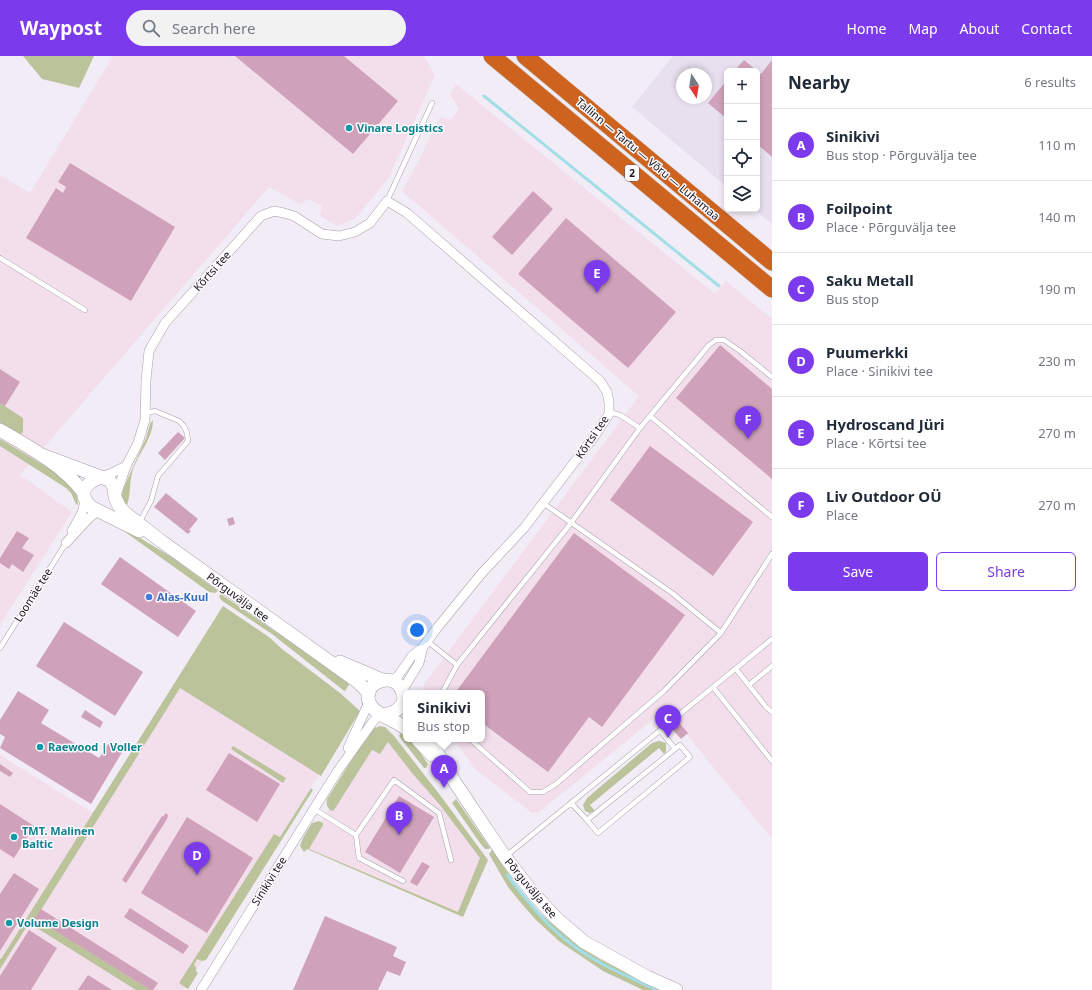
<!DOCTYPE html>
<meta charset="utf-8">
<style>
:root{--surface:#fff;--page:#f2f2f3;--text:#1f2937;--muted:#747a83;--line:#e0e1e3;--accent:#7c3aed}
body{margin:0;font-family:"Noto Sans",sans-serif;background:var(--page);color:var(--text)}
.controls{position:absolute;right:12px;top:12px;display:grid;overflow:hidden;border-radius:6px;box-shadow:0 2px 6px #0003}
.controls button{width:36px;height:36px;display:grid;place-items:center;padding:0;border:0;border-bottom:1px solid var(--line);background:var(--surface);color:var(--text);font:20px sans-serif}
.compass{position:absolute;left:676px;top:12px;width:36px;height:36px;border-radius:50%;background:var(--surface);box-shadow:0 2px 6px #0003;rotate:168deg}
.you{position:absolute;left:417px;top:574px;width:14px;height:14px;margin:-10px;border:3px solid #fff;border-radius:50%;background:#1a73e8;box-shadow:0 0 0 6px #1a73e833}
.badge{display:grid;place-items:center;width:26px;height:26px;border-radius:50%;background:var(--accent);color:#fff;font-size:13px;font-weight:700}
.pin{position:absolute;translate:-50% -33px;filter:drop-shadow(0 1px 2px #0008)}
.pin::after{content:'';position:absolute;top:21px;width:14px;height:12px;background:inherit;clip-path:polygon(0 0,100% 0,50% 100%)}
.popup{position:absolute;left:403px;top:634px;width:82px;height:52px;box-sizing:border-box;display:grid;place-content:center;border-radius:6px;background:var(--surface);filter:drop-shadow(0 1px 3px #0005);font-size:13px;white-space:nowrap;color:var(--muted)}
.popup b{font-size:15px;color:var(--text)}
.popup::after{content:'';position:absolute;left:50%;top:100%;margin-left:-8px;border:8px solid transparent;border-top-color:var(--surface)}
.list{margin:0;padding:0;list-style:none}
h2{display:flex;justify-content:space-between;align-items:center;height:52px;margin:0;padding:0 16px;font-size:17px}
h2 small{font-size:13px;font-weight:400;color:var(--muted)}
.list li{display:grid;grid-template-columns:26px 1fr auto;gap:12px;align-items:center;box-sizing:border-box;height:72px;padding:0 16px;border-top:1px solid var(--line)}
.list b{display:block;font-size:15px;white-space:nowrap}
.list p{margin:0;font-size:13px;white-space:nowrap;color:var(--muted)}
.list em{font-size:13px;font-style:normal;color:var(--muted)}
.actions{display:flex;gap:8px;padding:12px 16px}
.actions a{flex:1;padding:9px 0;border:1px solid var(--accent);border-radius:6px;text-align:center;font-size:14px;color:var(--accent)}
.actions .main{background:var(--accent);color:#fff}
.icon{flex:none;width:22px;height:22px;fill:none;stroke:currentColor;stroke-width:2;stroke-linecap:round;stroke-linejoin:round}
.map{position:relative;flex:none;width:772px;height:934px;overflow:hidden}
header{display:flex;align-items:center;gap:24px;box-sizing:border-box;height:56px;padding:0 20px;background:var(--accent);color:#fff}
header strong{font-size:19px}
nav{display:flex;gap:22px;margin-inline-start:auto;font-size:14px}
.search{width:280px;height:36px;background:var(--page);display:flex;align-items:center;gap:10px;box-sizing:border-box;padding:0 14px;border-radius:22px;color:var(--muted);font-size:15px}
main{display:flex}
aside{flex:1;background:var(--surface)}
.map>svg:first-child{display:block}
.built{fill:#e8dfef;fill-rule:evenodd}
.industrial{fill:#f3deec}
.green{fill:#bbc39a}
.lines{fill:none;stroke-linecap:round;stroke-linejoin:round}
.stream{stroke:#a1dee6;stroke-width:3}
.building{fill:#cfa2ba}
.lane-casing{stroke:#a6a1aa;stroke-width:5.5}
.street-casing{stroke:#a6a1aa;stroke-width:10}
.secondary-casing{stroke:#a6a1aa;stroke-width:14}
.highway-casing{stroke:#ccc;stroke-width:18}
.lane{stroke:#fff;stroke-width:4.5}
.street{stroke:#fff;stroke-width:9}
.secondary{stroke:#fff;stroke-width:13}
.highway{stroke:#ce631f;stroke-width:17}
.culture-dot{fill:#0f9aa8;stroke:#fdfbff;stroke-width:1.5}
.shop-dot{fill:#3f7fe0;stroke:#fdfbff;stroke-width:1.5}
.labels{text-anchor:middle;stroke-width:3;stroke-linejoin:round;paint-order:stroke}
.shield{fill:#fdfbff;stroke:#5c5a5d;stroke-width:1}
.shield-label{font-size:10px;font-weight:bold;fill:#171518}
.culture-label{font-size:11px;font-weight:bold;fill:#0d838f;stroke:#fdfbff;text-anchor:start}
.street-label{font-size:11px;fill:#171518;stroke:#fdfbff}
.shop-label{font-size:11px;font-weight:bold;fill:#366cbe;stroke:#fdfbff;text-anchor:start}
</style>
<header>
<strong>Waypost</strong>
<div class="search"><svg class="icon" aria-label="search" viewBox="0 0 24 24"><circle cx="10" cy="10" r="6"/><path d="M15 15l6 6"/></svg>Search here</div>
<nav><a>Home</a><a>Map</a><a>About</a><a>Contact</a></nav>
</header>
<main>
<div class="map">
<svg width="772" height="934" viewBox="0 0 772 934">
<rect width="100%" height="100%" fill="#f2ecf6"/>
<path class="built" d="M 673,0 L 772,0 L 772,168 L 754,153 L 757,153 L 757,15 L 727,15 L 727,131 L 632,51 ZM 682,18 L 706,18 L 706,42 L 682,42 Z"/>
<path class="industrial" d="M 113,0 L 424,0 L 435,19 L 389,121 L 356,162 L 337,170 L 320,160 L 322,150 L 309,143 L 300,148 L 269,131 L 20,419 L 72,456 L 0,569 L 0,119 L 30,137 Z
M 456,28 L 715,238 L 726,225 L 772,263 L 772,783 L 666,653 L 539,756 L 532,757 L 474,712 L 454,683 L 482,683 L 482,637 L 422,637 L 425,627 L 639,340 L 402,135 L 417,108 L 440,61 L 451,64 L 459,53 L 450,38 Z
M 223,550 L 358,656 L 184,934 L 0,934 L 0,699 L 93,757 Z
M 390,682 L 487,805 L 463,861 L 305,792 L 371,685 Z"/>
<path class="green" d="M 23,0 L 94,0 L 79,32 L 42,23 Z
M 0,347 L 23,362 L 23,376 L 21,378 L 18,378 L 0,367 Z
M 153,364 C 153,383 137,399 132,417 C 129,428 131,442 126,451 L 121,442 L 124,431 L 146,382 L 150,368 Z
M 0,383 L 67,423 L 77,440 L 78,449 L 76,448 L 71,437 L 66,432 L 0,390 Z
M 120,470 L 173,502 L 218,535 L 215,537 L 209,536 L 121,473 Z
M 221,538 L 350,627 L 345,635 L 343,634 L 272,578 L 221,544 L 219,540 Z
M 223,550 L 269,581 L 282,593 L 340,637 L 360,655 L 321,720 L 180,632 L 36,862 L 150,934 L 136,934 L 29,867 L 0,913 L 0,903 L 1,903 Z
M 373,670 L 376,672 L 379,670 L 385,671 L 394,680 L 440,739 L 488,804 L 463,861 L 307,793 L 304,796 L 300,790 L 303,782 L 312,767 L 319,765 L 323,767 L 323,769 L 309,793 L 458,856 L 480,802 L 440,749 L 412,717 L 388,686 L 380,698 L 372,694 L 334,754 L 331,755 C 327,752 326,748 327,743 Z
M 403,674 L 406,677 L 406,683 L 411,683 L 428,708 L 426,712 L 424,712 L 399,680 Z
M 659,685 L 666,687 L 666,695 L 664,698 L 659,692 L 590,749 L 595,755 L 590,757 L 585,755 L 583,749 L 587,742 L 652,687 Z
M 233,690 L 286,722 L 283,727 L 231,693 Z
M 311,732 L 313,734 L 206,904 L 202,905 L 197,903 L 194,909 L 196,911 L 196,915 L 198,917 L 188,933 L 179,927 L 274,778 L 280,781 Z
M 456,743 L 490,792 L 489,793 L 485,793 L 480,787 L 452,747 Z
M 492,794 L 520,834 L 541,858 L 573,886 L 601,904 L 663,934 L 643,934 L 603,915 L 560,886 L 536,864 L 521,847 L 508,831 L 489,798 Z"/>
<g class="lines">
<path class="stream" d="M 484,40 L 719,230
M 507,819 C 526,843 545,869 571,888 C 597,908 627,920 657,934"/>
</g>
<path class="building" d="M 235,0 L 344,0 L 398,45 L 353,98 Z
M 744,4 L 761,18 L 772,4 L 772,101 L 757,88 L 757,15 L 734,15 Z
M 727,24 L 727,63 L 708,47 Z
M 70,107 L 175,171 L 131,245 L 26,182 L 56,132 L 63,137 L 66,131 L 58,126 Z
M 533,135 L 553,153 L 512,199 L 492,181 Z
M 566,162 L 676,256 L 628,312 L 518,218 Z
M 720,289 L 772,333 L 772,423 L 676,342 Z
M 0,313 L 20,326 L 5,350 L 0,347 Z
M 178,376 L 185,382 L 165,404 L 158,397 Z
M 650,390 L 753,466 L 713,520 L 610,444 Z
M 166,437 L 198,463 L 189,474 L 191,475 L 188,478 L 154,451 Z
M 233,461 L 235,468 L 229,470 L 227,463 Z
M 17,475 L 29,482 L 22,492 L 34,499 L 23,516 L 12,508 L 9,513 L 0,507 L 0,502 Z
M 574,477 L 685,559 L 602,671 L 589,661 L 548,716 L 482,667 L 482,637 L 455,637 Z
M 120,501 L 196,555 L 178,581 L 101,528 Z
M 64,566 L 143,616 L 115,660 L 36,610 Z
M 18,635 L 49,654 L 41,667 L 99,702 L 110,685 L 124,693 L 91,748 L 0,692 L 5,681 L 0,678 L 0,664 Z
M 85,654 L 103,666 L 100,672 L 81,661 Z
M 680,668 L 688,677 L 681,683 L 673,674 Z
M 229,697 L 280,728 L 257,766 L 206,734 Z
M 0,708 L 13,717 L 10,721 L 0,715 Z
M 399,740 L 434,761 L 400,817 L 365,796 Z
M 0,748 L 34,770 L 14,802 L 0,793 Z
M 166,757 L 168,759 L 167,763 L 126,827 L 122,824 L 162,760 L 163,761 Z
M 187,761 L 253,802 L 207,877 L 141,837 Z
M 422,806 L 430,810 L 417,830 L 410,826 Z
M 14,817 L 39,833 L 0,895 L 0,838 Z
M 130,852 L 189,890 L 183,898 L 124,861 Z
M 41,853 L 158,927 L 153,934 L 150,934 L 35,862 Z
M 325,860 L 397,891 L 393,900 L 406,906 L 400,920 L 387,915 L 378,934 L 293,934 Z
M 29,874 L 57,892 L 31,934 L 0,934 L 0,920 Z
M 88,919 L 112,934 L 78,934 Z"/>
<g class="lines">
<g class="lane-casing">
<path id="lane" d="M 387,145 L 432,47
M 0,202 L 85,254
M 609,356 L 620,359 L 640,372
M 650,360 L 772,461
M 543,447 L 672,537 L 721,577
M 139,467 L 151,445 L 158,420 L 188,385 L 187,377 L 184,370 L 179,365 L 155,355 L 145,357
M 427,585 L 457,609
M 0,592 L 66,487
M 736,613 L 766,651 L 772,656
M 749,629 L 772,610
M 713,631 L 772,705
M 442,637 L 457,609 L 571,467 L 640,372 L 709,289 L 716,284 L 724,284 L 740,295 L 772,321
M 660,674 L 675,693
M 470,683 L 530,736 L 543,736 L 556,728 L 664,635 L 721,577 L 772,498
M 680,689 L 690,701 L 598,777 L 587,764 Z
M 571,747 L 587,764
M 314,753 L 356,779 L 394,724 L 439,757 L 451,804
M 356,779 L 359,802 L 403,825
M 506,800 L 772,583"/>
</g>
<g class="street-casing">
<path id="street" d="M 101,421 L 112,417 L 126,410
M 116,439 L 126,410 L 138,387 L 145,364 L 146,324 L 149,295 L 165,267 L 261,160 L 274,155 L 284,157 L 294,160 L 322,178 L 339,180 L 355,176 L 370,167 L 387,145 L 407,157 L 600,325 L 607,336 L 609,346 L 609,358 L 596,378 L 524,472 L 482,517 L 437,572 L 423,591 L 412,600 L 398,620 L 392,625
M 72,475 L 82,457 L 85,445
M 66,487 L 89,462 L 99,454
M 402,635 L 419,607 L 423,591
M 348,692 L 369,646
M 201,934 L 337,716 L 372,667 L 376,662 L 384,659"/>
</g>
<g class="secondary-casing">
<path id="secondary" d="M 0,374 C 29,391 63,409 83,436
M 42,399 L 109,424 L 114,431 L 115,441 L 119,450 L 125,457 L 161,485 L 358,626 L 369,637
M 101,421 C 85,427 77,437 91,451 L 139,475
M 340,606 L 382,624
M 384,659 C 399,656 410,646 400,631 C 391,618 368,625 368,641 C 369,659 395,662 406,673
M 417,683 L 432,699
M 429,683 L 454,725 L 505,801 L 533,837 L 556,862 L 584,886 L 647,921 L 676,934"/>
</g>
<g class="highway-casing">
<path id="highway" d="M 492,0 L 772,233
M 525,0 L 772,206"/>
</g>
<use href="#lane" class="lane"/>
<use href="#street" class="street"/>
<use href="#secondary" class="secondary"/>
<use href="#highway" class="highway"/>
</g>
<g class="culture-dot">
<circle cx="349" cy="72" r="4"/>
<circle cx="40" cy="691" r="4"/>
<circle cx="14" cy="781" r="4"/>
<circle cx="9" cy="867" r="4"/>
</g>
<circle class="shop-dot" cx="149" cy="541" r="4"/>
<g class="labels">
<rect class="shield" x="625" y="109" width="14" height="16" rx="3"/>
<g class="shield-label">
<text x="632" y="121">2</text>
</g>
<g class="culture-label">
<text x="357" y="76">Vinare Logistics</text>
<text x="48" y="695">Raewood | Voller</text>
<text x="22" y="779">TMT. Malinen<tspan x="22" dy="13">Baltic</tspan></text>
<text x="17" y="871">Volume Design</text>
</g>
<g class="street-label">
<text transform="translate(648 103) rotate(40)" y="4">Tallinn — Tartu — Võru — Luhamaa</text>
<text transform="translate(212 215) rotate(-48)" y="4">Kõrtsi tee</text>
<text transform="translate(592 381) rotate(-56)" y="4">Kõrtsi tee</text>
<text transform="translate(33 539) rotate(-58)" y="4">Loomäe tee</text>
<text transform="translate(238 541) rotate(36)" y="4">Põrguvälja tee</text>
<text transform="translate(269 825) rotate(-58)" y="4">Sinikivi tee</text>
<text transform="translate(531 832) rotate(50)" y="4">Põrguvälja tee</text>
</g>
<g class="shop-label">
<text x="157" y="545">Alas-Kuul</text>
</g>
</g>
</svg>
<div class="controls">
<button>+</button>
<button>−</button>
<button><svg class="icon" aria-label="locate" viewBox="0 0 24 24"><circle cx="12" cy="12" r="6"/><path d="M12 2v4M12 18v4M2 12h4M18 12h4"/></svg></button>
<button><svg class="icon" aria-label="layers" viewBox="0 0 24 24"><path d="M12 4l9 5-9 5-9-5zM3 14l9 5 9-5"/></svg></button>
</div>
<svg class="compass" viewBox="-18 -18 36 36"><path d="M0-13l5 13h-10z" fill="#e53935"/><path d="M0 13l5-13h-10z" fill="#747a83"/></svg>
<div class="you"></div>
<div class="pin badge" style="left:444px;top:732px">A</div>
<div class="popup"><b>Sinikivi</b>Bus stop</div>
<div class="pin badge" style="left:399px;top:779px">B</div>
<div class="pin badge" style="left:668px;top:682px">C</div>
<div class="pin badge" style="left:197px;top:819px">D</div>
<div class="pin badge" style="left:597px;top:237px">E</div>
<div class="pin badge" style="left:748px;top:383px">F</div>
</div>
<aside>
<h2>Nearby<small>6 results</small></h2>
<ul class="list">
<li><span class="badge">A</span><div><b>Sinikivi</b><p>Bus stop · Põrguvälja tee</p></div><em>110 m</em></li>
<li><span class="badge">B</span><div><b>Foilpoint</b><p>Place · Põrguvälja tee</p></div><em>140 m</em></li>
<li><span class="badge">C</span><div><b>Saku Metall</b><p>Bus stop</p></div><em>190 m</em></li>
<li><span class="badge">D</span><div><b>Puumerkki</b><p>Place · Sinikivi tee</p></div><em>230 m</em></li>
<li><span class="badge">E</span><div><b>Hydroscand Jüri</b><p>Place · Kõrtsi tee</p></div><em>270 m</em></li>
<li><span class="badge">F</span><div><b>Liv Outdoor OÜ</b><p>Place</p></div><em>270 m</em></li>
</ul>
<div class="actions"><a class="main">Save</a><a>Share</a></div>
</aside>
</main>
